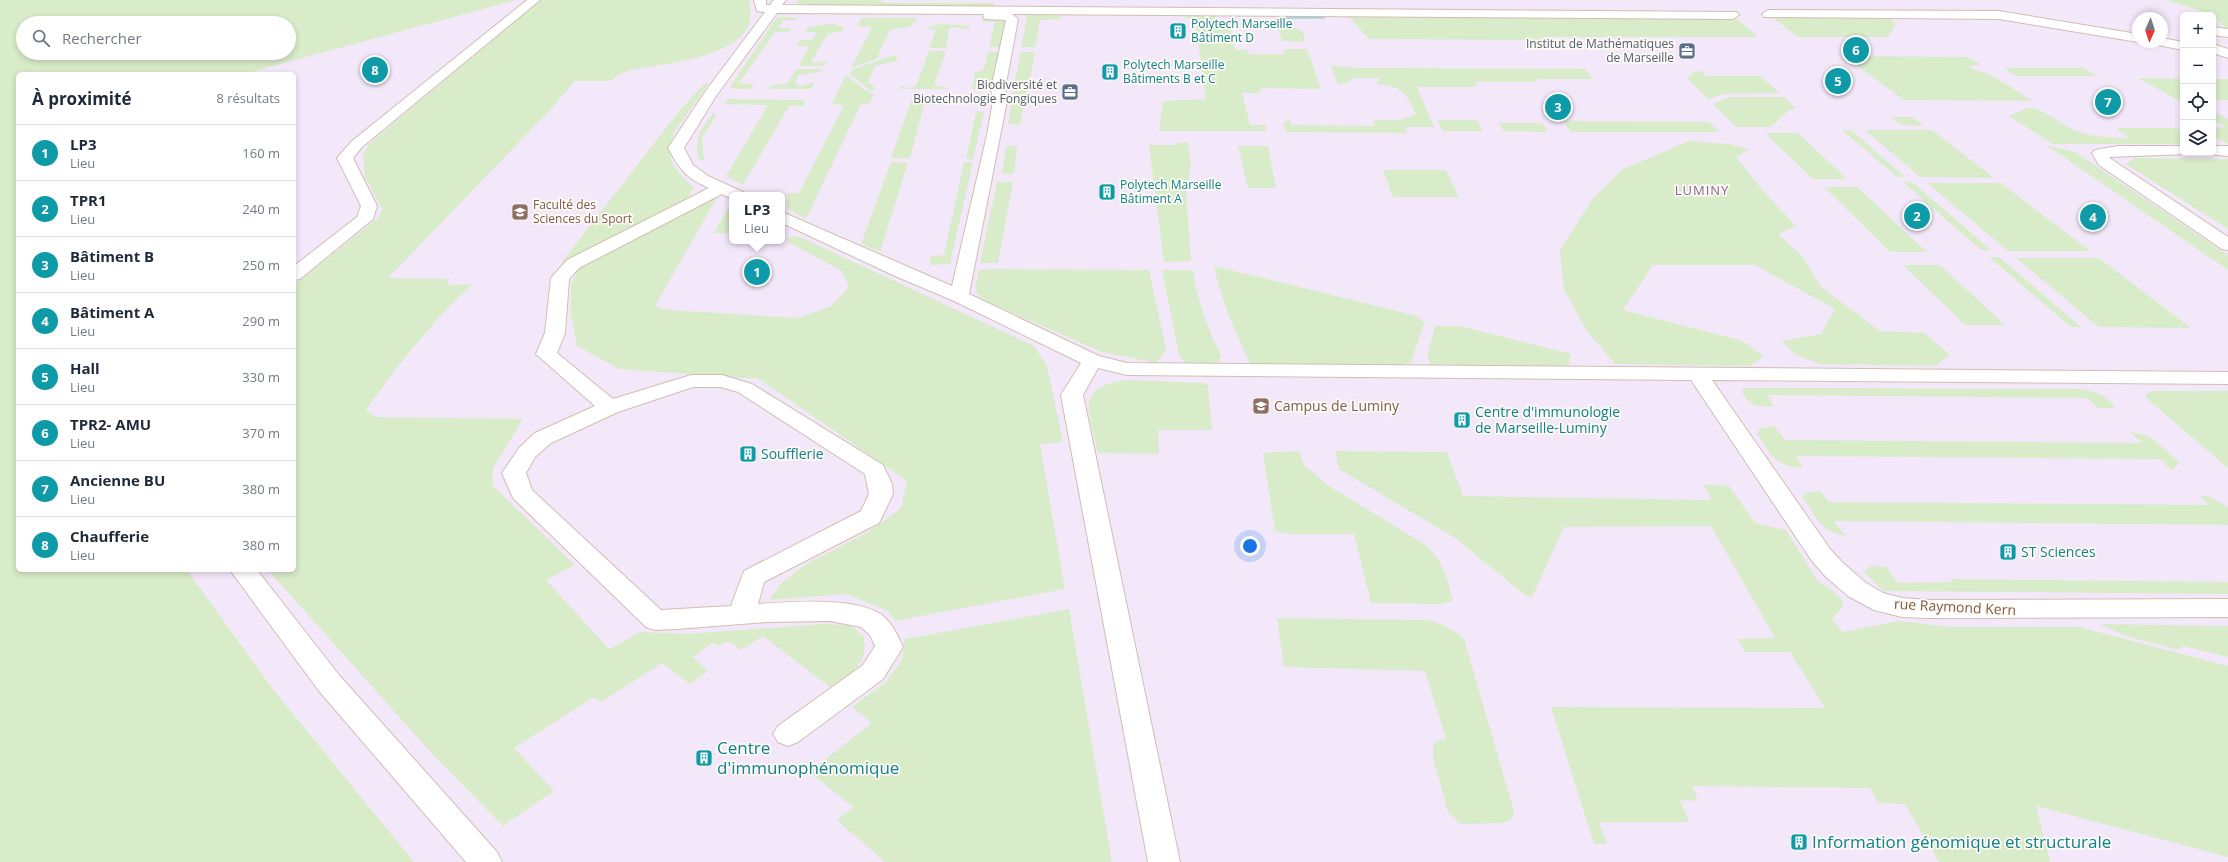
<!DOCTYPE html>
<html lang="fr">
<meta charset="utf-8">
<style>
:root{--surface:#fff;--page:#f2f2f3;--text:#1f2937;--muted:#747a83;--line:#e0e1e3;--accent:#1a73e8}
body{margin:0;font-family:"Open Sans",sans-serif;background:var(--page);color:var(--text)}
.controls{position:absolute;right:12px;top:12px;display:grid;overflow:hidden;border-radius:6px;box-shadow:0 2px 6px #0003}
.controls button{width:36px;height:36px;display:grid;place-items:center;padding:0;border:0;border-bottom:1px solid var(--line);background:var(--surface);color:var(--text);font:20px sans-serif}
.compass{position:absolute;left:2132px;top:12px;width:36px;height:36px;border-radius:50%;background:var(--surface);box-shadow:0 2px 6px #0003;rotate:183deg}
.you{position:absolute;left:1250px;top:546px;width:14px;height:14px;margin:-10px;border:3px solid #fff;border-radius:50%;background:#1a73e8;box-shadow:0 0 0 6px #1a73e833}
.badge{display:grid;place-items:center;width:26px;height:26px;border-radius:50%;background:var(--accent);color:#fff;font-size:13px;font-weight:700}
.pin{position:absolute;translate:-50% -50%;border:2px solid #fff;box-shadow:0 1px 4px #0006}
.popup{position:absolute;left:729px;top:192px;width:56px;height:52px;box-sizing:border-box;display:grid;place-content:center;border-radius:6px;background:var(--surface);filter:drop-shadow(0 1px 3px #0005);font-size:13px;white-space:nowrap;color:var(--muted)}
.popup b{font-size:15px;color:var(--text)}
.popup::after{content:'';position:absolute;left:50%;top:100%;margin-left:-8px;border:8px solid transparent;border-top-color:var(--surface)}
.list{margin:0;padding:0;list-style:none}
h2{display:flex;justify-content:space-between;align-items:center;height:52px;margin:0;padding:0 16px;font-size:17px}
h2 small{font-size:13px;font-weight:400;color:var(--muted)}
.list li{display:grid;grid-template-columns:26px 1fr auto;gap:12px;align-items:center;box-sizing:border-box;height:56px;padding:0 16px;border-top:1px solid var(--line)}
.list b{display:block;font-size:15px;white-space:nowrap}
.list p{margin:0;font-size:13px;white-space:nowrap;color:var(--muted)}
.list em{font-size:13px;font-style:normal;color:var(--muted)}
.icon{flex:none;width:22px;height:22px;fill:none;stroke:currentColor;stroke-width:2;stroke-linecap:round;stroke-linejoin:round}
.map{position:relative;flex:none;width:2228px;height:862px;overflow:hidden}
.search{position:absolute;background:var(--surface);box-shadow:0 2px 6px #0003;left:16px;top:16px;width:280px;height:44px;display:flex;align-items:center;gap:10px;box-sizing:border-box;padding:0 14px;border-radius:22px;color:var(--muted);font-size:15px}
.panel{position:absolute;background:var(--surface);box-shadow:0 2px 6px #0003;left:16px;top:72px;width:280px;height:500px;border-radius:6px}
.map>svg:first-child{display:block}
.education{fill:#f3e8fa;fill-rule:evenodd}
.green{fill:#d8ecc9;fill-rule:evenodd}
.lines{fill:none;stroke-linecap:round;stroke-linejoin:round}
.stream{stroke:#a5d3da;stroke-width:5.5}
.minor-casing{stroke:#d1beb0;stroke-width:2}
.minor{fill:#fff;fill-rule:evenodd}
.labels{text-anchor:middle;stroke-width:3.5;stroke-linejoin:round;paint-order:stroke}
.far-culture-label{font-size:12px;fill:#0d838f;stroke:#fffaf3;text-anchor:start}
.far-service-label{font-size:12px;fill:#4e5e75;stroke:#fffaf3;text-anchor:end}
.far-education-label{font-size:12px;fill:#785e54;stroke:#fffaf3;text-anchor:start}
.far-neighbourhood-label{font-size:13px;letter-spacing:1px;fill:#846695;stroke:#fffaf3}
.education-label{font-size:14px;fill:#785e54;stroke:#fffaf3;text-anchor:start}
.culture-label{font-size:14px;fill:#0d838f;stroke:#fffaf3;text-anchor:start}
.street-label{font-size:14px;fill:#7a5c4d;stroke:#fffaf3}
.near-culture-label{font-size:17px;fill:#0d838f;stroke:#fffaf3;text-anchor:start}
</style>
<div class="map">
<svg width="2228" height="862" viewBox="0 0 2228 862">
<rect width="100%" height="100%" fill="#fdf6ec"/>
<path class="education" d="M 516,0 L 2167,0 L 2212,15 L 2183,15 L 2183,153 L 2213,153 L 2214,16 L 2228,31 L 2228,862 L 414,862 L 272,688 L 187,570 L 294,570 L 294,74 L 250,74 L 251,72 ZM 2138,18 L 2162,18 L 2162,42 L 2138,42 ZM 732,195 L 782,195 L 782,241 L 732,241 Z"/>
<path class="green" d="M 0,0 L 516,0 L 251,72 L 250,74 L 18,74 L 18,570 L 187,570 L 272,688 L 414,862 L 0,862 ZM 23,23 L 289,23 L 289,53 L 23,53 Z
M 541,0 L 749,0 C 750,8 752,16 749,24 C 736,58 667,63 635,69 L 624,72 L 610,81 L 575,81 L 550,110 L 388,278 L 450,279 L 446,285 L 473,284 C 435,317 395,369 366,410 L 376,417 L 523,419 L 493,468 L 492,485 L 575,565 L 546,580 L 609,649 L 641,632 L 688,634 L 823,624 L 851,625 L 864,637 C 868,666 852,673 830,687 L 763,636 L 741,650 L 729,641 L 719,645 L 712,643 L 693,657 L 708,671 L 690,684 L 662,663 L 601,702 L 594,697 L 514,748 L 554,791 L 503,826 L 434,756 L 268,570 L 294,570 L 294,285 L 378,218 L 382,209 L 365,177 L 363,154 L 371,142 Z
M 798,0 L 877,0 L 887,3 L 994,3 L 994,8 L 814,8 L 813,5 L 796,3 Z
M 2167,0 L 2228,0 L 2228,31 L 2213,15 Z
M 1028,14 L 1061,14 L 1061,19 L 1040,20 L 1035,47 L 1021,47 Z
M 1184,15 L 1216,15 L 1218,22 L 1229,22 L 1235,50 L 1248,50 L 1249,54 L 1285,54 L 1284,49 L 1307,49 L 1321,89 L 1260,88 L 1260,93 L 1242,93 L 1250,125 L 1266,125 L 1266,131 L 1159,131 L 1163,101 L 1206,99 L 1195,19 L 1185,18 Z
M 1771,16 L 1887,17 L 1896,24 L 1888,37 L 1798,37 Z
M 778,17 L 797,18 L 796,20 L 784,20 L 778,28 L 790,28 L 789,32 L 775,32 L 739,83 L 754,84 L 751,89 L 735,89 L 730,87 L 775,20 Z
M 1349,17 L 1737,19 L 1756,35 L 1756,37 L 1544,37 L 1546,40 L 1369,39 Z
M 861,18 L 918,18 L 910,27 L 890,30 L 879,53 L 878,58 L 851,68 L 872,27 L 857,26 Z
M 983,18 L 995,18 L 1007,22 L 1002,47 L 989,47 L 995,21 L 982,22 Z
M 826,24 L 834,24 L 844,28 L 843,31 L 828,34 L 811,61 L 814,63 L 827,61 L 824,66 L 799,66 L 809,46 L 797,46 L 800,40 L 812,40 L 817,32 L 804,32 L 808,28 Z
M 942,24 L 969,26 L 969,30 L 954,27 L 949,29 L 946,48 L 929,48 L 936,30 L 924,28 Z
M 1242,24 C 1262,24 1286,21 1303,32 L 1305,42 L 1282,41 L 1277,27 L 1242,26 Z
M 929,51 L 946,51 L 934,85 L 949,88 L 948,89 L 899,89 L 900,86 L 910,88 L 916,86 Z
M 988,52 L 1001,52 L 993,86 L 988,89 L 972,89 L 975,73 L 984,69 Z
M 1021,52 L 1035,52 L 1027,94 L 1012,94 Z
M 898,54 L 896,61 L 875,66 L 868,82 L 876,89 L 870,91 L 850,74 L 851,70 Z
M 1844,56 L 1968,57 L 1981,64 L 1968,67 L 1993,76 L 2032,101 L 1904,100 Z
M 1330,65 L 1358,68 L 1585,69 L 1593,79 L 1537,79 L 1536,82 L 1474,82 L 1477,87 L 1417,87 L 1434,127 L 1405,127 L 1407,133 L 1286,132 L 1283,123 L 1290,119 L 1291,125 L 1375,126 L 1373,120 L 1400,120 L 1416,114 C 1405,91 1401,86 1376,84 L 1380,78 L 1353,78 L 1347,83 L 1338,84 Z
M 2004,68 L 2083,68 L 2097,76 L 2016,76 Z
M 796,69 L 823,69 L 820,72 L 798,75 L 795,83 L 799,86 L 815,82 L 811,89 L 768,89 L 772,85 L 787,84 Z
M 1700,70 L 1706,76 L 1760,76 L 1780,93 L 1725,94 L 1708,99 L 1687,78 L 1692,73 Z
M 846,75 L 866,91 L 874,94 L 869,104 L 861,104 L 806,219 L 787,208 L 788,193 L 799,193 L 844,105 L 832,104 Z
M 2138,78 L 2183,79 L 2183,103 Z
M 2213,79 L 2228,79 L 2228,100 L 2213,100 Z
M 705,83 L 709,83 L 673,134 L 671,161 L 679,173 L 694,188 L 686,199 L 561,263 L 680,110 Z
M 1729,97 L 1784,97 L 1796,108 L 1789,110 L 1771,127 L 1736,127 L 1713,104 Z
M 728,99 L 804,100 L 804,106 L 789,106 L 743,185 L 726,176 L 768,105 L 724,104 Z
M 911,101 L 937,102 L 937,105 L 924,105 L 910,158 L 891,158 Z
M 1012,101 L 1025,101 L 1020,125 L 1008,124 Z
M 2028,108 C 2045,108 2057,123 2072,129 C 2085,136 2115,139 2130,138 L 2115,128 L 2176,128 L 2183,132 L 2183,144 L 2053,144 L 2009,116 Z
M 976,111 L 984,112 L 973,159 L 966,159 Z
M 2213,111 L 2228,119 L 2228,144 L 2213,136 L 2213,128 L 2226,127 L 2213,120 Z
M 713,113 L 716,114 L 715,117 L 702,138 L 704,160 L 699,160 C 693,138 700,131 713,113 Z
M 1890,117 L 1912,117 L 1924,126 L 1902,125 Z
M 1437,120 L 1477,120 L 1483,131 L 1443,131 Z
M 1563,121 L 1709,122 L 1719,132 L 1571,132 Z
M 1498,123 L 1542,123 L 1548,132 L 1504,131 Z
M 1842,130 L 1851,130 L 1905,177 L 1897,177 Z
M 1865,130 L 1932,130 L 1994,178 L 1920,177 Z
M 1765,133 L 1798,133 L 1847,179 L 1813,179 Z
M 1689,141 L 1729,144 L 1749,149 L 1736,157 L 1764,192 L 1796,226 L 1778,234 L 1802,256 L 1821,287 L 1880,331 L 1924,333 L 1950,355 L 1935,366 L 1821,364 L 1796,355 L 1781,341 L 1821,334 L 1835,309 L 1755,265 L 1653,265 L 1623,310 L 1743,341 L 1764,357 L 1749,366 L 1615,364 L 1587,331 L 1564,290 L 1560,250 L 1593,198 L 1623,169 Z
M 1188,142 L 1191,165 L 1186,193 L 1191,261 L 1164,262 L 1149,145 L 1176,145 L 1177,143 Z
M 2046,145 L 2075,152 L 2228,255 L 2228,270 Z
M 1006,146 L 1017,146 L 1014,174 L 1002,174 Z
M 1238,146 L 1268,146 L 1276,188 L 1248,188 Z
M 2135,158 L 2228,159 L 2228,229 L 2126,164 Z
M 891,162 L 908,163 L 880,252 L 861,244 Z
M 964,162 L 973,162 L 950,264 L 930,265 L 931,256 L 944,255 Z
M 1383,170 L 1446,170 L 1459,197 L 1393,197 Z
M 997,182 L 1013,182 L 998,263 L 980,263 Z
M 1903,182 L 1912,182 L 1991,250 L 1981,250 Z
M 1927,183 L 2001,183 L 2090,251 L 2008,251 Z
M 1824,187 L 1857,187 L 1927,252 L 1890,252 Z
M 719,194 L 655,306 L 669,310 L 799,318 L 831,306 L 849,287 L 842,271 L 788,242 L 787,239 L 793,236 L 800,237 L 1034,346 L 1047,366 L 1063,442 L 1040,444 L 1065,589 L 895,621 L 888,611 L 846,594 L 769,600 L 781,583 L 808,563 L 870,531 L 901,508 L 907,481 L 759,379 L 619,369 L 577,346 L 571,315 L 571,283 L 580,268 Z
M 731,203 L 732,233 L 714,233 Z
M 1989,257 L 1999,257 L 2081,327 L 2071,327 Z
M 2016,258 L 2099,258 L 2191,328 L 2099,327 Z
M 1903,265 L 1940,265 L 2005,325 L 1965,325 Z
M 1214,266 L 1417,316 L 1424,323 L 1411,362 L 1401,366 L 1260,366 L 1250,363 C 1235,332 1221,300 1214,266 Z
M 997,269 L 1149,270 L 1166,350 L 1157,363 L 1102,352 L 990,303 C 972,293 975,290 979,270 Z
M 1162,270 L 1193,270 C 1197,300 1207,327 1221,355 L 1219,362 L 1210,365 L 1187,365 L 1179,355 Z
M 1435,326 L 1459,326 L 1571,354 L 1568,367 L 1431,366 L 1427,355 Z
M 1126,380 L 1204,383 L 1208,386 L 1212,430 L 1158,430 L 1159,454 L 1098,453 C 1089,412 1073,388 1126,380 Z
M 1744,388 L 2082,389 C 2095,392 2109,395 2115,408 L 2098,408 L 2088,398 L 1767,395 L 1774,406 C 1755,407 1752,407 1741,391 Z
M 2153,391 L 2228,391 L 2228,468 L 2146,398 L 2146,394 Z
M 1774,426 L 1785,440 L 2142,443 L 2130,432 L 2151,437 L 2180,463 L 2171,470 L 2160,459 L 1796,456 L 1803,467 C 1775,467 1771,455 1757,434 L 1760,428 Z
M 1299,451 L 1304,465 L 1329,486 L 1424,544 C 1443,560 1447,578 1453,601 L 1441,604 L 1371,603 L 1354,534 L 1290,534 L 1275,531 L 1263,453 Z
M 1335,451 L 1447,452 L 1463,496 L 1712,500 L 1703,485 L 1729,486 L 1755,523 L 1786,530 L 1818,581 L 1841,597 L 1843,606 L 1832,619 L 1843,632 L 1898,621 L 1952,627 L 2079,627 L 2228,666 L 2228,857 L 2036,806 L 2050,862 L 1939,862 L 1905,804 L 1878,803 L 1870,788 L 1692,786 L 1698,801 L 1680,800 L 1689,822 L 1599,822 L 1607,844 L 1594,844 L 1551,707 L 1825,708 L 1790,652 L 1745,652 L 1738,639 L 1775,638 L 1711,526 L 1564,527 L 1532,597 L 1525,595 L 1455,538 L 1339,469 Z
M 1820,491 L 1829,502 L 2209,505 L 2198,495 L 2210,497 L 2228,507 L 2228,525 L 1833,521 L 1846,536 C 1820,532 1817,517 1803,498 L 1806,493 Z
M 1871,565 L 1886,567 L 1898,583 L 1953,582 L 1950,579 L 2228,582 L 2228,594 L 1883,591 L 1864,572 Z
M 1069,609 L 1112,862 L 885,862 L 837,820 L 853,807 L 809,772 L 872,723 L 852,707 L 886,682 L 902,660 L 905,639 Z
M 1277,618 L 1426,620 C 1442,624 1452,628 1464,639 L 1514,811 L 1512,818 L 1504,823 L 1461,824 L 1448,812 L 1433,758 L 1433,746 L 1437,741 L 1446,739 L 1425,671 L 1284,667 Z
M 2099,624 L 2228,626 L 2228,657 L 2183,646 L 2179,650 L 2126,636 Z"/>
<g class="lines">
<path class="stream" d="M 1282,16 L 1323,16"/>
<g class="minor-casing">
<path id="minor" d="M 527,0 L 540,0 L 362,147 L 353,158 L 377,206 L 373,219 L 300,279 L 294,280 L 294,266 L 357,217 L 361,206 L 337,158 L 352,141 Z
M 754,0 L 766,0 L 766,5 L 770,5 L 774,0 L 786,0 L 782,5 L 1737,12 L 1739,15 L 1733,19 L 1012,14 L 1018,19 L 1005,89 L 1007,101 L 969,294 L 1099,356 L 1127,363 L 2228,372 L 2228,384 L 1712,380 L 1830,549 L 1843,563 L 1866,583 L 1883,593 L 1902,598 L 1927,600 L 2228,599 L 2228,617 L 1927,618 L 1902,617 L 1874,610 L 1848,596 L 1825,576 L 1812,561 L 1691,380 L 1127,375 L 1098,368 L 1083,395 L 1180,862 L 1148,862 L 1061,395 L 1081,363 L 952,300 L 895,276 L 782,223 L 782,212 L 952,286 L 987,135 L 993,101 L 991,89 L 1006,20 L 985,19 L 983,16 L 984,14 L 777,13 L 716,96 L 684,148 L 693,165 L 708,176 L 743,192 L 745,195 L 732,195 L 732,199 L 722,194 L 579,268 L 569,279 L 565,333 L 557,353 L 613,399 L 691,375 L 722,375 L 752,384 L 883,465 L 892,484 L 893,494 L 879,523 L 764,582 L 758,604 C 788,602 858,596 883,616 C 892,623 898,636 903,647 L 883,679 L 798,742 L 788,746 L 778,742 L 773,734 L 778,726 L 863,665 L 875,646 L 870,635 L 861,627 L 830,621 L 768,622 L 676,629 L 655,630 L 646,627 L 513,498 L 502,473 L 519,448 L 535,433 L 595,406 L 536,354 L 545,333 L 551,278 L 567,260 L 709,188 C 685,177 681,171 668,148 L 705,92 L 765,12 L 757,11 ZM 693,387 L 721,387 L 738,392 L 865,474 L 869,494 L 861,511 L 744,571 L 731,606 L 661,610 L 532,490 L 526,473 L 535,457 L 551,443 L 618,412 Z
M 1768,10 L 1999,11 L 2138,34 L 2138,42 L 1999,19 L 1764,17 L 1762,14 Z
M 2213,27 L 2228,29 L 2228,37 L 2213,35 Z
M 2162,38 L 2183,42 L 2183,50 L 2158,45 L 2156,42 L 2162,42 Z
M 2213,44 L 2228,49 L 2228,58 L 2213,53 Z
M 2118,146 L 2183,146 L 2183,153 L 2188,154 L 2109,157 L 2111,159 L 2228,237 L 2228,250 L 2222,249 L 2099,165 L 2092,153 L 2095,150 Z
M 2213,146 L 2228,146 L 2228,156 L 2208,154 L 2213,153 Z
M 230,570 L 257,570 L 339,675 L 497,852 L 502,862 L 466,862 L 319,691 Z"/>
</g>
<use href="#minor" class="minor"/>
</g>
<defs>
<g id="building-square" transform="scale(0.9)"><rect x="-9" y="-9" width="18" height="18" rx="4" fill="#0f9aa8" stroke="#fffaf3"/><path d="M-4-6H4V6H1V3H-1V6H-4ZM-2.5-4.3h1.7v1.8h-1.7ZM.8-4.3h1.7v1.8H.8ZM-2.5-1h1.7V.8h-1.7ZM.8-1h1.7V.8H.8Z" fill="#fff"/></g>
<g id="office-square" transform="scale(0.9)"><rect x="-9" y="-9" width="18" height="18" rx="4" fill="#5c6f8a" stroke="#fffaf3"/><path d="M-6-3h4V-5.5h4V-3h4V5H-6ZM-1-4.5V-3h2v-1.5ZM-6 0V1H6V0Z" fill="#fff"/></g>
<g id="university-square" transform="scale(0.9)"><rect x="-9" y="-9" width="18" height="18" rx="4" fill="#8d6e63" stroke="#fffaf3"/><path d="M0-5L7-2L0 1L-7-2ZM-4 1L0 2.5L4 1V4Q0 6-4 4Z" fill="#fff"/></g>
</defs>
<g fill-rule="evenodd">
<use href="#building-square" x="1178" y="31"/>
<use href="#office-square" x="1687" y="51"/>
<use href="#building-square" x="1110" y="72"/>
<use href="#office-square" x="1070" y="92"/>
<use href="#building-square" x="1107" y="192"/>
<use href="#university-square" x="520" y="212"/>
<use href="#university-square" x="1261" y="406"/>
<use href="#building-square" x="1462" y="420"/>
<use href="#building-square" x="748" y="454"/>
<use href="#building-square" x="2008" y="552"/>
<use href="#building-square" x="704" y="758"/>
<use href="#building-square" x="1799" y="842"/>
</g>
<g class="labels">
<g class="far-culture-label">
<text x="1191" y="28">Polytech Marseille<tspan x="1191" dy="14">Bâtiment D</tspan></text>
<text x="1123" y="69">Polytech Marseille<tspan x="1123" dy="14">Bâtiments B et C</tspan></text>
<text x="1120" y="189">Polytech Marseille<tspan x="1120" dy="14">Bâtiment A</tspan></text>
</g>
<g class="far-service-label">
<text x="1674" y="48">Institut de Mathématiques<tspan x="1674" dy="14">de Marseille</tspan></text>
<text x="1057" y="89">Biodiversité et<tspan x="1057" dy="14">Biotechnologie Fongiques</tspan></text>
</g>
<g class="far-education-label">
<text x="533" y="209">Faculté des<tspan x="533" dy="14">Sciences du Sport</tspan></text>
</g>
<g class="far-neighbourhood-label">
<text x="1702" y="195">LUMINY</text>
</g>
<g class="education-label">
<text x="1274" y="411">Campus de Luminy</text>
</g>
<g class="culture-label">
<text x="1475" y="417">Centre d'immunologie<tspan x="1475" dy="16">de Marseille-Luminy</tspan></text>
<text x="761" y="459">Soufflerie</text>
<text x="2021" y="557">ST Sciences</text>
</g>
<g class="street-label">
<text transform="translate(1955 607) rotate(3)" y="5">rue Raymond Kern</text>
</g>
<g class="near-culture-label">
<text x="717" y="754">Centre<tspan x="717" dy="20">d'immunophénomique</tspan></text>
<text x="1812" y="848">Information génomique et structurale</text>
</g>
</g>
</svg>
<div class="controls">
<button>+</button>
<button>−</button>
<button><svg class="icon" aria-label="locate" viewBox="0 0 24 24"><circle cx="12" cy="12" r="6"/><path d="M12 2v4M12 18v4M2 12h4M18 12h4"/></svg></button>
<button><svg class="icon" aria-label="layers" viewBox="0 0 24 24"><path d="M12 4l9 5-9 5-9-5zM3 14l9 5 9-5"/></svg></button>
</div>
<svg class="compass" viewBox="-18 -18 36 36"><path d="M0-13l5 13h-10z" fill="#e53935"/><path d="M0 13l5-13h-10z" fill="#747a83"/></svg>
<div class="you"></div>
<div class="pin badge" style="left:757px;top:272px;background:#0f9aa8">1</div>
<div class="popup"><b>LP3</b>Lieu</div>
<div class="pin badge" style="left:1917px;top:216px;background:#0f9aa8">2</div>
<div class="pin badge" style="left:1558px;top:107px;background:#0f9aa8">3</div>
<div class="pin badge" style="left:2093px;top:217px;background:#0f9aa8">4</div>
<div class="pin badge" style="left:1838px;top:81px;background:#0f9aa8">5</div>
<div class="pin badge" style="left:1856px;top:50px;background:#0f9aa8">6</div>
<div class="pin badge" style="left:2108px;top:102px;background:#0f9aa8">7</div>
<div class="pin badge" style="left:375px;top:70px;background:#0f9aa8">8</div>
<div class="search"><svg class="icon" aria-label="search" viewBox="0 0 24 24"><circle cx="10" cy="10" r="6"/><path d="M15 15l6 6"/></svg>Rechercher</div>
<section class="panel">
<h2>À proximité<small>8 résultats</small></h2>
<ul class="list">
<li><span class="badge" style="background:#0f9aa8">1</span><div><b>LP3</b><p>Lieu</p></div><em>160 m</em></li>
<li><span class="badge" style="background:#0f9aa8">2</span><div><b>TPR1</b><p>Lieu</p></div><em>240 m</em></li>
<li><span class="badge" style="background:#0f9aa8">3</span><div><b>Bâtiment B</b><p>Lieu</p></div><em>250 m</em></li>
<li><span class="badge" style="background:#0f9aa8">4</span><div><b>Bâtiment A</b><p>Lieu</p></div><em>290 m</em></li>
<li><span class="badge" style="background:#0f9aa8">5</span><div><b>Hall</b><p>Lieu</p></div><em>330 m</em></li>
<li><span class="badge" style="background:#0f9aa8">6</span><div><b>TPR2- AMU</b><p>Lieu</p></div><em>370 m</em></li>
<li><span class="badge" style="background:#0f9aa8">7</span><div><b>Ancienne BU</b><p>Lieu</p></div><em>380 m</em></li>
<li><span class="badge" style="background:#0f9aa8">8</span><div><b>Chaufferie</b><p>Lieu</p></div><em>380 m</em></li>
</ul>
</section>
</div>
